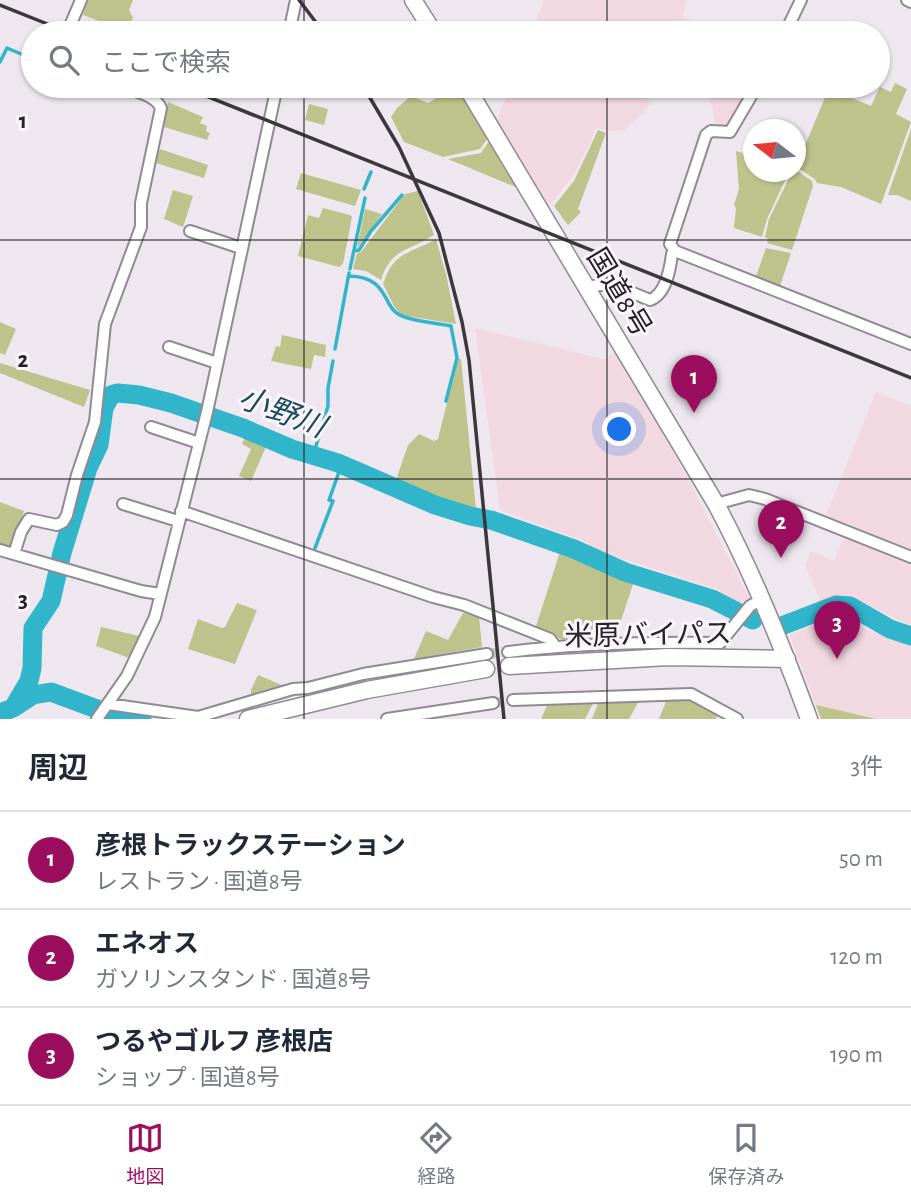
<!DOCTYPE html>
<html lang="ja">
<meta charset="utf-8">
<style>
:root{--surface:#fff;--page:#f2f2f3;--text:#1f2937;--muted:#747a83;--line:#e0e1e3;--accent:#9b0e5e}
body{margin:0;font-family:"Alegreya Sans","Noto Sans JP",sans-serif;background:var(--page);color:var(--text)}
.compass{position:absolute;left:743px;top:119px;width:63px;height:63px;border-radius:50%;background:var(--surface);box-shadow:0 2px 5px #0004;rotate:286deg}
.you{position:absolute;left:620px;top:430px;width:24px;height:24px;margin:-18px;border:5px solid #fff;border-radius:50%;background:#1a73e8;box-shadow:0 0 0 10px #1a73e833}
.badge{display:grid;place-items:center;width:46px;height:46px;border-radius:50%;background:var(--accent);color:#fff;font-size:23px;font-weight:700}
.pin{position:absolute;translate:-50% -58px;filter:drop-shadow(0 2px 4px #0008)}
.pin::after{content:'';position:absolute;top:37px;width:24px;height:21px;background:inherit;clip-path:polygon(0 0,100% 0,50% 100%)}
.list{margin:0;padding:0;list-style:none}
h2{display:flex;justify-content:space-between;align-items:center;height:91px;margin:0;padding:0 28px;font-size:30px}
h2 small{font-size:23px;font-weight:400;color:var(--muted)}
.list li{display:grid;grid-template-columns:46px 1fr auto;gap:21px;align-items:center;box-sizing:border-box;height:98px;padding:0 28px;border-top:2px solid var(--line)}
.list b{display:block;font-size:26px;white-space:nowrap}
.list p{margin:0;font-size:23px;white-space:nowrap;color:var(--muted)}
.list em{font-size:23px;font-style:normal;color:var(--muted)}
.icon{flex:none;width:38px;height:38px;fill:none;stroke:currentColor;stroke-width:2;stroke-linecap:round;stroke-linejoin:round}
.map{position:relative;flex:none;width:911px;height:719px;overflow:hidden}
.search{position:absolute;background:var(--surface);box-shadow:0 2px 5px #0004;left:21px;right:21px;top:21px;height:77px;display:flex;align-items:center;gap:18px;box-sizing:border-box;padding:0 24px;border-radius:38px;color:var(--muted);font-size:26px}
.sheet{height:385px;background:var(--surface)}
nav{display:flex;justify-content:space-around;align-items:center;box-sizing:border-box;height:98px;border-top:2px solid var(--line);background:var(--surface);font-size:19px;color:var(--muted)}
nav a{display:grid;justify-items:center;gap:4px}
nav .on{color:var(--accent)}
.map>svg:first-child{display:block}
.industrial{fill:#f2d8e0}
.green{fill:#bdc38b}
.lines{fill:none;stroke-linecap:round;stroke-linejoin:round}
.stream{stroke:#30b5cb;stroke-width:3.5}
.river{stroke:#30b5cb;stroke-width:19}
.minor-tunnel{stroke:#c7c0c8;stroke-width:10;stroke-dasharray:10 5;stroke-linecap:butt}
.minor-casing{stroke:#918a93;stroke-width:14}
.highway-casing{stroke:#918a93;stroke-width:19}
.minor{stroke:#fff;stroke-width:10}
.highway{stroke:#fff;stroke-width:16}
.rail{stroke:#3b373c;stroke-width:3.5}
.grid{fill:none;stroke:#262327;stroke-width:2;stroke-opacity:0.55}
.labels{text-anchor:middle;stroke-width:6;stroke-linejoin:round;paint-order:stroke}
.street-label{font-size:28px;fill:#262327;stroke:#fcf4fd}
.water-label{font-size:30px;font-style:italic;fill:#184e57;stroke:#fcf4fd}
.grid-label{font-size:23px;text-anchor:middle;font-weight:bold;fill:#262327;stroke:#fcf4fd;stroke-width:6;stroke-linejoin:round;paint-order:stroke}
</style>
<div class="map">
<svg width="911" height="719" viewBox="0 0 911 719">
<rect width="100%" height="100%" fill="#efe7f0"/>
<path class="industrial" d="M 544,0 L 686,0 L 683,15 L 705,33 L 531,33 Z
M 511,86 L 647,86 L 649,105 L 643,113 L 624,130 L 609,131 L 596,127 L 591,141 L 573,176 L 549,206 L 497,120 Z
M 673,86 L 752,86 L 727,129 L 721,129 L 714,120 L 712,105 L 707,95 Z
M 475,328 L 608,360 L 610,354 L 617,353 L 687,477 L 750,599 L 740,603 L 719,593 L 720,590 L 613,556 L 589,546 L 589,543 L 500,510 Z
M 876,392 L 911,406 L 911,550 L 826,515 Z
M 844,537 L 911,564 L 911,626 L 852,597 L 839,596 L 821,602 L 805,565 L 811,551 L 834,561 Z
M 826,620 L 865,629 L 911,646 L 911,719 L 821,719 L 790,635 Z"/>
<path class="green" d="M 87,0 L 133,0 L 129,10 L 133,18 L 126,29 L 118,28 L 83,15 Z
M 895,83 L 907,89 L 896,114 L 911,122 L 881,204 L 841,187 L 817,183 L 815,179 L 796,167 L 829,88 L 871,106 L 880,87 L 891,92 Z
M 456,86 L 488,138 L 480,149 L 443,157 L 404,142 L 391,117 L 397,108 L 411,96 L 428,103 Z
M 168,102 L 203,117 L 200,123 L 207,126 L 206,131 L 210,133 L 207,140 L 164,127 Z
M 309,104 L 328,109 L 324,125 L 305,120 Z
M 911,129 L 911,201 L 897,195 L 888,195 Z
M 598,130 L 606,133 L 578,209 L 581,212 L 568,225 L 554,206 L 574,181 Z
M 489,141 L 518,188 L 448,159 L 481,153 Z
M 160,149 L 208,165 L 204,178 L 156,163 Z
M 736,151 L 753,156 L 754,172 L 789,172 L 767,219 L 762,237 L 734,228 L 736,208 L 734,205 L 739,189 Z
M 796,170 L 812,181 L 813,186 L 792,250 L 767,243 L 768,239 L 765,237 L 769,219 L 792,172 Z
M 301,173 L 361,190 L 355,206 L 296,189 Z
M 173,190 L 193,196 L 183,227 L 164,219 Z
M 418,191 L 434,235 C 408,252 391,248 381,280 L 366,271 L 353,269 L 357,253 L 361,252 L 405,194 Z
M 323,208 L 350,215 L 352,217 L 343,264 L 339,267 L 298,256 L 308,215 L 319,218 Z
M 365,209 L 382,214 L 357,248 Z
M 436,239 L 446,274 L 456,324 L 401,315 L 394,306 L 383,284 C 394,251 408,255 436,239 Z
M 766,248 L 791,253 L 779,289 L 755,279 Z
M 0,322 L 16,329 L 5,355 L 0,353 Z
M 282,335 L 326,345 L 325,357 L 314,355 L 311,369 L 271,361 L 276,346 L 280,347 Z
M 458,359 L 461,359 L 476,509 L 442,500 L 396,480 L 408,445 L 419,434 L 434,441 L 438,439 Z
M 0,363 L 90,390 L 84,407 L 0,373 Z
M 247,433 L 268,442 L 251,481 L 239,476 L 251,449 L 242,444 Z
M 0,502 L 24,511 L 13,546 L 0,544 Z
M 561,549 L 635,578 L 616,636 L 563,640 L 535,629 Z
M 237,603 L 257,610 L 235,664 L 188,649 L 198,619 L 222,628 L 225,627 Z
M 463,613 L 479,616 L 482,647 L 414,659 L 426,631 L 448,640 Z
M 101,627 L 143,637 L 132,659 L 96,646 Z
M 258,675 L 284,686 L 251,696 L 251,690 Z
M 640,699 L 629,719 L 592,719 L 599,701 Z
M 667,699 L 694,700 L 718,714 L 716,719 L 659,719 Z
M 594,701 L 585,719 L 541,719 L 548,703 Z
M 816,705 L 876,719 L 821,719 Z"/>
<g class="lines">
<path class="stream" d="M 0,62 L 7,48 L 33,59
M 364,189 L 371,172
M 354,251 L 359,250 L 371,231 L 402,195
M 350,269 L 365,198
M 349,276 C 391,277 381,308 402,316 C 417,322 436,323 451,326 L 457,358 L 446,401
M 335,349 L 349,273
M 313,456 L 328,406 L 328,388 L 333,361
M 315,548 L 333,501 L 329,500 L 339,472"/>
<path class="river" d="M 784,625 L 836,605 L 850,606 L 890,629 L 911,636
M 13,708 L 29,681 L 32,668 L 33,628 L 51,601 L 62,553 L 88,468 L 99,445 L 104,408 L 111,395 L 118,393 L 139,395 L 171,403 L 243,428 L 292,449 L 338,463 L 435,505 L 470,516 L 491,520 L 574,549 L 625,572 L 712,599 L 753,620
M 0,713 L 13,708 L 33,695 L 51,692 L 102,711 L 142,719"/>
<path class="minor-tunnel" d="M 487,654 L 508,652
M 493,703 L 513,700"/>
<g class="minor-casing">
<path id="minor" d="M 907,0 L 911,2
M 67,33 L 81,0
M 289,33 L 296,0
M 785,33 L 801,0
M 757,86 L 730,132 L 711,131 L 706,135 L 670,244 L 675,251 L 911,344
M 190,231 L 241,248
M 587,288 C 608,279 629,292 650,300 C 666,294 670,270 672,254 L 675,251
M 169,347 L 217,363
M 151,427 L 199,443
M 123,504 L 178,521
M 716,504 L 749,495 L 765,499 L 911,557
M 181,511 L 433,597 L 464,605 L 550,639 L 555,646
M 0,550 L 141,591 L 160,594
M 14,554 L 21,532 L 29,519 L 57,525 L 63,522 L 67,515 L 77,475 L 95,422 L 105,324 L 141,227 L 141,203 L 161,108 C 155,95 134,91 121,86
M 508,652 C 579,643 649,642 720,643 L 750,606 L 762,599
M 513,700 L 691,694 L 737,719
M 108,704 L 198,717 L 293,689 L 308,688 L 363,674 L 487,654
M 97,719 L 127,676 L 155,617 L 207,412 L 277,86
M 387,719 L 493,703"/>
</g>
<g class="highway-casing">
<path id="highway" d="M 413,0 L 434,33
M 466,86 L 716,504 C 753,573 782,645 809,719
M 509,666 L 668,657 L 787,659
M 248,719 L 367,690 L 486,669"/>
</g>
<use href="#minor" class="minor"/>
<use href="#highway" class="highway"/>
<path class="rail" d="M 299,0 L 324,33
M 0,5 L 70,33
M 181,86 L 911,378
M 363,86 L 399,147 L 439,233 L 462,322 L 469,360 L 504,719"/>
</g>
<path class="grid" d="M 304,0 L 304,33M 607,0 L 607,33M 304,86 L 304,719M 607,86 L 607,719M 0,240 L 911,240M 0,479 L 911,479"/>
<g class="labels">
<g class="street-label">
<text transform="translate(620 292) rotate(59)" y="10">国道8号</text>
<text transform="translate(648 634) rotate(-1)" y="10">米原バイパス</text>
</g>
<g class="water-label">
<text transform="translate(282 412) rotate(21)" y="10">小野川</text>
</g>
</g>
<g class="grid-label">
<text x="23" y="128">1</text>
<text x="23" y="367">2</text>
<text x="23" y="607">3</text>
</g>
</svg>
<svg class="compass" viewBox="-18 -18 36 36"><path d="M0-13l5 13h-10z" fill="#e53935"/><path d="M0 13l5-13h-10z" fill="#747a83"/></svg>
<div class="you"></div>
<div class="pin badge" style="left:694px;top:413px">1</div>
<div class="pin badge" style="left:781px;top:558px">2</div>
<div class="pin badge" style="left:837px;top:659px">3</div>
<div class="search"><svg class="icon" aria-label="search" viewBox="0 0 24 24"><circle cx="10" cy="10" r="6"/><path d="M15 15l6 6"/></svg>ここで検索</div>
</div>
<section class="sheet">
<h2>周辺<small>3件</small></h2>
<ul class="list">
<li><span class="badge">1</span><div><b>彦根トラックステーション</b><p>レストラン · 国道8号</p></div><em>50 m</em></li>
<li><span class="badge">2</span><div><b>エネオス</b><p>ガソリンスタンド · 国道8号</p></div><em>120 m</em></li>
<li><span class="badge">3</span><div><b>つるやゴルフ 彦根店</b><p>ショップ · 国道8号</p></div><em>190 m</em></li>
</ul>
</section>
<nav>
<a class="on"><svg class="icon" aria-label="map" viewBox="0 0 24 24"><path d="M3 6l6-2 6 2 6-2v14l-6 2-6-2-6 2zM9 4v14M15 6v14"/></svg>地図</a>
<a><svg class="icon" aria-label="directions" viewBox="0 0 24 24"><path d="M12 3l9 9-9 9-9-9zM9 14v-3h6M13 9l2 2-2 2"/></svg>経路</a>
<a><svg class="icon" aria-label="saved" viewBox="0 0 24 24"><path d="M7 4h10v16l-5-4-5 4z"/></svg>保存済み</a>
</nav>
